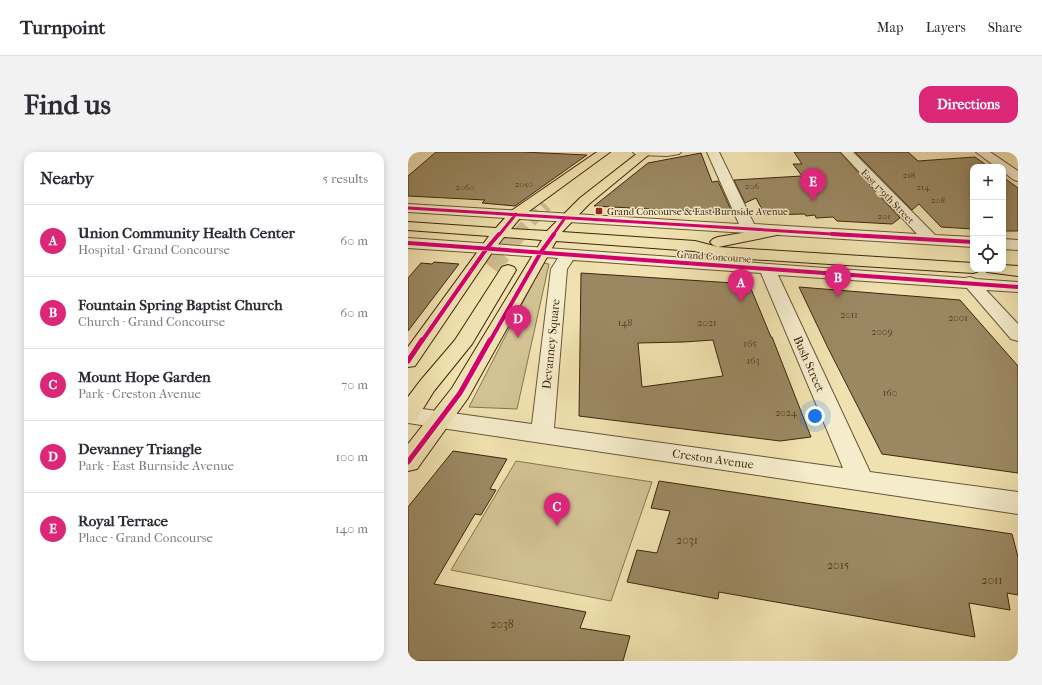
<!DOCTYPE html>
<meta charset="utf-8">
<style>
:root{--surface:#fff;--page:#f2f2f3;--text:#2b2b33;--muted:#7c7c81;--line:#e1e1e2;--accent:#db2777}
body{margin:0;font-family:"IM FELL French Canon",serif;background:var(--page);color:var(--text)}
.controls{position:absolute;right:12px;top:12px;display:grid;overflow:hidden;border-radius:8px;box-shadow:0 2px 10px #0003}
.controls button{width:36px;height:36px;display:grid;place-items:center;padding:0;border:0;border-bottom:1px solid var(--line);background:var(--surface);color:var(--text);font:20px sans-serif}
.you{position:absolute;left:407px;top:264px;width:14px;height:14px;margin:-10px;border:3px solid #fff;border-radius:50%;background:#1a73e8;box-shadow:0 0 0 6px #1a73e833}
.badge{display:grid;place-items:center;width:26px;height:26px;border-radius:50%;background:var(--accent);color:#fff;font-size:13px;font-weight:700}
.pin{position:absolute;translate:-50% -33px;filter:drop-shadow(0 1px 2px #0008)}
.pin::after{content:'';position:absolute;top:21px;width:14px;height:12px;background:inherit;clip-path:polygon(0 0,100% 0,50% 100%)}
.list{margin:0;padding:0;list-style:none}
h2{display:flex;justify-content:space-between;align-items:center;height:52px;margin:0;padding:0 16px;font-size:17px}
h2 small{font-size:13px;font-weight:400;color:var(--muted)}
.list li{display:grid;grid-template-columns:26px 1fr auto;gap:12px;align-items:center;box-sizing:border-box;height:72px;padding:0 16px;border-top:1px solid var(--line)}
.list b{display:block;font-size:15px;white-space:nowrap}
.list p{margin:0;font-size:13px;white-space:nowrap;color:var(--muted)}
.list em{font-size:13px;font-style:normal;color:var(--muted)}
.icon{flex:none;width:22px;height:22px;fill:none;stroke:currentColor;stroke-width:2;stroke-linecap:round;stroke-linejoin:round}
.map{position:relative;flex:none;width:610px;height:509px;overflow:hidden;border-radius:12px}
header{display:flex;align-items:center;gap:24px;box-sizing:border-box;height:56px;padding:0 20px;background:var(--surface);border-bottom:1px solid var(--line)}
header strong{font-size:19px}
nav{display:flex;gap:22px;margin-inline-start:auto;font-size:14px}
.intro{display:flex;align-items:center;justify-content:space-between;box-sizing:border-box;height:96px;padding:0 24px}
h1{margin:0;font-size:28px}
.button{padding:10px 18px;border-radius:12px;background:var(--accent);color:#fff;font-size:14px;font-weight:700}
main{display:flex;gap:24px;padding:0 24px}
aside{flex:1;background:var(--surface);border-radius:12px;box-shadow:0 2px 10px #0003}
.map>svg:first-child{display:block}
.green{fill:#d2c294;stroke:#887450}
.building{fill:#9b8862;stroke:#3e260d;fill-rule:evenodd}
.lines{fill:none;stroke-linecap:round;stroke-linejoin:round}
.major-tunnel-far1{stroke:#ccbc8f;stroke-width:13;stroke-dasharray:13 6;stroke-linecap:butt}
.major-tunnel{stroke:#ccbc8f;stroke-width:17;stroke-dasharray:17 8;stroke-linecap:butt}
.minor-casing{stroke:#6a5536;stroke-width:2}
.major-casing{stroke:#3e260d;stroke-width:2}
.minor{fill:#f5eccc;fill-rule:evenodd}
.major{fill:#f0e2b0;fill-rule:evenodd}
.cycleway-far2-casing{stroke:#f5eccc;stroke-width:4.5}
.cycleway-far1-casing{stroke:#f5eccc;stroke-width:6}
.cycleway-casing{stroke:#f5eccc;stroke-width:8}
.cycleway-far2{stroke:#d6006c;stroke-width:3}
.cycleway-far1{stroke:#d6006c;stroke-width:4}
.cycleway{stroke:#d6006c;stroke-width:5}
.poi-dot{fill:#8f2418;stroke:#f5eccc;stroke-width:1.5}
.labels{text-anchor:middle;stroke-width:3;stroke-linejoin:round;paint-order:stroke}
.far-number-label{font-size:9px;fill:#553e22}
.far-street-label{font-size:10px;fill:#3e260d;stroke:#f5eccc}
.far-poi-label{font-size:10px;fill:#3e260d;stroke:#f5eccc;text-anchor:start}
.number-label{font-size:10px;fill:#553e22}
.street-label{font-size:12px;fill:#3e260d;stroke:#f5eccc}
.near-number-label{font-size:12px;fill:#553e22}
</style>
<header>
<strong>Turnpoint</strong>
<nav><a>Map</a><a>Layers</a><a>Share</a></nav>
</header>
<div class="intro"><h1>Find us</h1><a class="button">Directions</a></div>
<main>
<aside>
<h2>Nearby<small>5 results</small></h2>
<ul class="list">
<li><span class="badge">A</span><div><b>Union Community Health Center</b><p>Hospital · Grand Concourse</p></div><em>60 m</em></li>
<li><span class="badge">B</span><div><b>Fountain Spring Baptist Church</b><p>Church · Grand Concourse</p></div><em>60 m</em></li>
<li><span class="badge">C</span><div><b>Mount Hope Garden</b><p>Park · Creston Avenue</p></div><em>70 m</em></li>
<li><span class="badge">D</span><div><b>Devanney Triangle</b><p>Park · East Burnside Avenue</p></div><em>100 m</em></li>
<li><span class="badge">E</span><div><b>Royal Terrace</b><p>Place · Grand Concourse</p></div><em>140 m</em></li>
</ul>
</aside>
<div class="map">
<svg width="610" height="509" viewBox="0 0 610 509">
<rect width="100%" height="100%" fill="#f0e2b0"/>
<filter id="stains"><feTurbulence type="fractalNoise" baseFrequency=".005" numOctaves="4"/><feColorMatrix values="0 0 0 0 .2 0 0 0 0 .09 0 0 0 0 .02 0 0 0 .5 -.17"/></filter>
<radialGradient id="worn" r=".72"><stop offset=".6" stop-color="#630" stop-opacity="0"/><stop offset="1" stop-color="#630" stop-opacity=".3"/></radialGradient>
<path class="green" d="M 135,111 L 141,112 L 109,257 L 61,255 Z
M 108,309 L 244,330 L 203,449 L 43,418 Z"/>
<path class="building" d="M 28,0 L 114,0 L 179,3 L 107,54 L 74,51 L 77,48 L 0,44 L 0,24 Z
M 386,0 L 432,0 L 492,66 L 484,72 L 429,69 L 425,65 L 408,66 L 407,63 L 398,64 L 397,62 L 357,63 L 348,46 L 337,51 L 326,28 L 394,24 L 385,12 L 394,12 Z
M 447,0 L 500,0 L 510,9 L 567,5 L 581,15 L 565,15 L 565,77 L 533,75 L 511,52 L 504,58 Z
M 293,1 L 304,30 L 310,29 L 323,58 L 316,61 L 186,54 L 240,11 Z
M 595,25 L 610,36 L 610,79 L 595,79 Z
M 26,110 L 51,112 L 0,179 L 0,126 L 13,111 L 24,112 Z
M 173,121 L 341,132 L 363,185 L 364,185 L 403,285 L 372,289 L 171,264 ZM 305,188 L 315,224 L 234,235 L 230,191 L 276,190 Z
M 391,135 L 552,148 L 610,214 L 610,321 L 474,302 L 420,196 Z
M 45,299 L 99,307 L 82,337 L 88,338 L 73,363 L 67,362 L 26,432 L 178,460 L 172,476 L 222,484 L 215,509 L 0,509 L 0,355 Z
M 251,329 L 604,382 L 610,405 L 610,443 L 599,441 L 602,458 L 561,451 L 567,485 L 311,440 L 310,447 L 219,430 L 229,398 L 249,401 L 262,359 L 243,356 Z"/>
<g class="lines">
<path class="major-tunnel-far1" d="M 109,83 L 138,53"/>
<path class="major-tunnel" d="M 84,116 L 110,82"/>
<g class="minor-casing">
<path id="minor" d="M 225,0 L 273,0 L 271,2 L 259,4 L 231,3 L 227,2 Z
M 299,0 L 311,0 L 346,72 L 509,82 L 433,0 L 445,0 L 527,83 L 565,85 L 565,95 L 0,60 L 0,52 L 331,72 Z
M 568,0 L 582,0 L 610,19 L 610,29 L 606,28 L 595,20 L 595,15 L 588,15 Z
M 0,86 L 557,126 L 562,125 L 568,127 L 610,130 L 610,140 L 578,138 L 610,172 L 610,189 L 603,187 L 559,136 L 370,123 L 462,320 L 610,340 L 610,362 L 0,271 L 0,255 L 124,272 L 143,117 L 150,106 L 0,96 ZM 165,108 L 353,121 L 435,316 L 146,276 L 159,117 Z
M 595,87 L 610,88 L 610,98 L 595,97 Z"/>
</g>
<g class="major-casing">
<path id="major" d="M 189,0 L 202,0 L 113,65 L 103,77 L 139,79 L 172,46 L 231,0 L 244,0 L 181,52 L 154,80 L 287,89 L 310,95 L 565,111 L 565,117 L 572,117 L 571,119 L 565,121 L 309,105 L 286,99 L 148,89 L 60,246 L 9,317 L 0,319 L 0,292 L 44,236 L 134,88 L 96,85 L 85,99 L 7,214 L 0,215 L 0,195 L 81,84 L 0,78 L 0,70 L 88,76 L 103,59 Z
M 369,75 L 374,76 L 376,79 L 374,82 L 310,95 L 305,93 L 302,90 L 305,87 L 310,85 Z
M 100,113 L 106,115 L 108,118 L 64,192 L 26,239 L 8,268 L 0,270 L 0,245 L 12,229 L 47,188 L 94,115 Z
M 595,113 L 610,114 L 610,124 L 579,120 L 577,117 L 595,117 Z"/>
</g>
<use href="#minor" class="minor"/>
<use href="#major" class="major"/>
<g class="cycleway-far2-casing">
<path id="cycleway-far2" d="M 0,56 L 440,83
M 91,83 L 108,62
M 145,83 L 157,66"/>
</g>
<g class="cycleway-far1-casing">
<path id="cycleway-far1" d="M 424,82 L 565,90
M 0,91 L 610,135
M 14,189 L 79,96 L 91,82
M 82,189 L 133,100 L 146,82"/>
</g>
<g class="cycleway-casing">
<path id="cycleway" d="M 0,209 L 14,188
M 0,310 L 52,241 L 82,188"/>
</g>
<use href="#cycleway-far2" class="cycleway-far2"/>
<use href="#cycleway-far1" class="cycleway-far1"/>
<use href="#cycleway" class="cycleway"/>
</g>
<rect class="poi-dot" x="187" y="55" width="8" height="8" rx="2"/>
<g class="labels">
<g class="far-number-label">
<text x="501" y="26">218</text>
<text x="116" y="35">2050</text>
<text x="344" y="37">206</text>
<text x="57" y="38">2060</text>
<text x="515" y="38">214</text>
<text x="530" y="51">208</text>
<text x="476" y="67">201</text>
</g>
<g class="far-street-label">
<text transform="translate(480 44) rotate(46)" y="4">East 179th Street</text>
<text transform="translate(306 104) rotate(4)" y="4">Grand Concourse</text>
</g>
<g class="far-poi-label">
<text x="199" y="63">Grand Concourse &amp; East Burnside Avenue</text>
</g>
<g class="number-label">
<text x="441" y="166">2011</text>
<text x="550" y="169">2001</text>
<text x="217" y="174">148</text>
<text x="299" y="174">2021</text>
<text x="474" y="183">2009</text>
<text x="342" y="195">165</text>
<text x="345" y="212">163</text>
<text x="482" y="244">160</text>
<text x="378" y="264">2024</text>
</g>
<g class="street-label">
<text transform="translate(143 192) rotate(-84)" y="4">Devanney Square</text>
<text transform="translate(401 212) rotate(66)" y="4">Bush Street</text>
<text transform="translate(305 307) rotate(8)" y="4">Creston Avenue</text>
</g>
<g class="near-number-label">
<text x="279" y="392">2031</text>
<text x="430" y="417">2015</text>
<text x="584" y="432">2011</text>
<text x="94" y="476">2038</text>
</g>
</g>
<rect width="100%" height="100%" filter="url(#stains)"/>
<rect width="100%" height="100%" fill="url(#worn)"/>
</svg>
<div class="controls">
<button>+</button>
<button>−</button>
<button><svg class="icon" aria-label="locate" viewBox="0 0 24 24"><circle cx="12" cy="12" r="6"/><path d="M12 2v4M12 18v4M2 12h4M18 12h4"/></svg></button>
</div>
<div class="you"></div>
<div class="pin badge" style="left:333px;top:150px">A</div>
<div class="pin badge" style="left:430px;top:145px">B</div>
<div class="pin badge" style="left:149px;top:374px">C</div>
<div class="pin badge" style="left:110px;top:186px">D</div>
<div class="pin badge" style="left:405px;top:49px">E</div>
</div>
</main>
